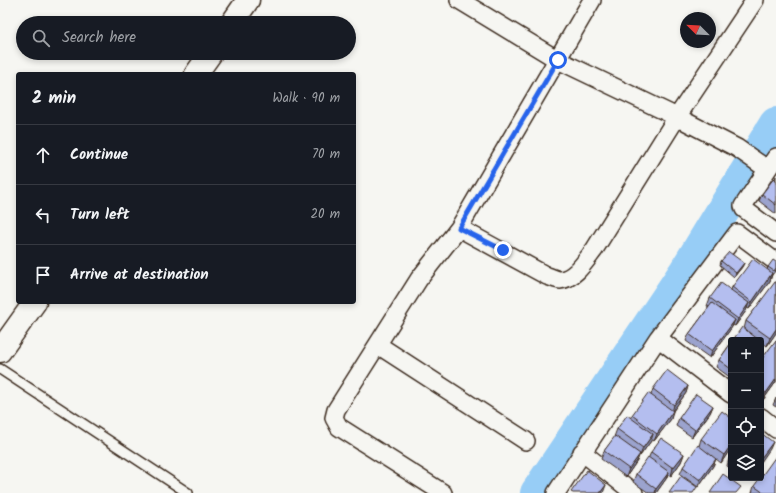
<!DOCTYPE html>
<meta charset="utf-8">
<style>
:root{--surface:#171b24;--page:#242831;--text:#f1f3f6;--muted:#9ea1a6;--line:#363941}
body{margin:0;font-family:Kalam,sans-serif;background:var(--page);color:var(--text)}
.controls{position:absolute;right:12px;bottom:12px;display:grid;overflow:hidden;border-radius:4px;box-shadow:0 2px 6px #0003}
.controls button{width:36px;height:36px;display:grid;place-items:center;padding:0;border:0;border-bottom:1px solid var(--line);background:var(--surface);color:var(--text);font:20px sans-serif}
.compass{position:absolute;left:680px;top:12px;width:36px;height:36px;border-radius:50%;background:var(--surface);box-shadow:0 2px 6px #0003;rotate:294deg}
.stop{position:absolute;width:12px;height:12px;margin:-9px;border:3px solid #2563eb;border-radius:50%;background:#fff}
.stop.end{background:#2563eb;border-color:#fff;box-shadow:0 1px 4px #0008}
.list{margin:0;padding:0;list-style:none}
h2{display:flex;justify-content:space-between;align-items:center;height:52px;margin:0;padding:0 16px;font-size:17px}
h2 small{font-size:13px;font-weight:400;color:var(--muted)}
.list li{display:grid;grid-template-columns:26px 1fr auto;gap:12px;align-items:center;box-sizing:border-box;height:60px;padding:0 16px;border-top:1px solid var(--line)}
.list b{display:block;font-size:15px;white-space:nowrap}
.list em{font-size:13px;font-style:normal;color:var(--muted)}
.icon{flex:none;width:22px;height:22px;fill:none;stroke:currentColor;stroke-width:2;stroke-linecap:round;stroke-linejoin:round}
.map{position:relative;flex:none;width:776px;height:493px;overflow:hidden}
.search{position:absolute;background:var(--surface);box-shadow:0 2px 6px #0003;left:16px;top:16px;width:340px;height:44px;display:flex;align-items:center;gap:10px;box-sizing:border-box;padding:0 14px;border-radius:22px;color:var(--muted);font-size:15px}
.panel{position:absolute;background:var(--surface);box-shadow:0 2px 6px #0003;left:16px;top:72px;width:340px;height:232px;border-radius:4px}
.map>svg:first-child{display:block}
.lines{fill:none;stroke-linecap:round;stroke-linejoin:round}
.river{stroke:#97cdf6;stroke-width:34}
.service-casing{stroke:#3b2a1e;stroke-width:12}
.minor-casing{stroke:#3b2a1e;stroke-width:20}
.tertiary-casing{stroke:#3b2a1e;stroke-width:25}
.service{stroke:#f6f6f2;stroke-width:9}
.minor{stroke:#f6f6f2;stroke-width:17}
.tertiary{stroke:#f6f6f2;stroke-width:22}
.wall{fill:#9ba3ce;stroke:#3b2a1e}
.shaded-wall{fill:#7e85a7;stroke:#3b2a1e}
.building{fill:#b4beef;stroke:#3b2a1e}
.route{stroke:#2563eb;stroke-width:5}
</style>
<div class="map">
<svg width="776" height="493" viewBox="0 0 776 493">
<rect width="100%" height="100%" fill="#f6f6f2"/>
<filter id="ink" filterUnits="userSpaceOnUse"><feTurbulence type="fractalNoise" baseFrequency=".025" numOctaves="2"/><feDisplacementMap in="SourceGraphic" scale="8" xChannelSelector="R" yChannelSelector="G"/><feConvolveMatrix kernelMatrix="1 2 1 2 8 2 1 2 1" color-interpolation-filters="sRGB"/></filter>
<g filter="url(#ink)">
<g class="lines">
<path class="river" d="M 537,493 L 686,271 L 776,124"/>
<g class="service-casing">
<path id="service" d="M 0,369 L 188,493"/>
</g>
<g class="minor-casing">
<path id="minor" d="M 459,0 L 558,60 L 677,117 L 737,148 L 767,169
M 776,157 L 743,206 L 744,209 L 776,233
M 459,228 L 547,276 C 551,277 557,280 560,280 C 575,279 586,260 594,250 L 677,117 L 755,0
M 658,338 L 731,394
M 378,345 L 526,441
M 761,417 L 776,429
M 582,452 L 634,493
M 443,493 L 339,427 L 334,418 L 336,410 L 419,279 L 459,228 L 592,0
M 556,493 L 658,338 L 737,233 L 776,262"/>
</g>
<g class="tertiary-casing">
<path id="tertiary" d="M 232,23 L 248,0
M 196,74 L 211,53
M 0,351 L 35,302"/>
</g>
<use href="#service" class="service"/>
<use href="#minor" class="minor"/>
<use href="#tertiary" class="tertiary"/>
</g>
<path class="wall" d="M 776,176 L 776,214 L 759,201 L 762,194 L 775,179 Z
M 721,261 L 744,263 L 742,267 L 734,277 L 720,265 Z
M 776,262 L 776,270 L 772,275 L 770,281 L 749,309 L 747,308 L 746,311 L 735,326 L 733,325 L 732,327 L 710,358 L 686,341 L 689,334 L 709,307 L 707,306 L 710,298 L 731,290 L 732,287 L 767,270 L 768,267 Z
M 776,282 L 776,333 L 767,346 L 763,343 L 761,350 L 761,340 L 733,340 L 744,329 L 746,321 Z
M 776,341 L 776,382 L 763,400 L 761,399 L 761,360 Z
M 731,343 L 731,378 L 716,367 L 719,360 Z
M 688,386 L 686,393 L 673,411 L 671,419 L 654,441 L 651,439 L 651,441 L 640,456 L 639,455 L 637,461 L 626,477 L 601,459 L 604,451 L 615,437 L 614,437 L 617,429 L 631,417 L 632,415 L 651,395 L 653,389 Z
M 776,398 L 776,407 L 773,405 Z
M 713,406 L 710,413 L 692,437 L 676,426 L 679,418 Z
M 731,418 L 731,448 L 721,463 L 716,459 L 713,466 L 698,487 L 680,474 L 683,467 L 699,446 L 701,439 Z
M 651,452 L 684,454 L 681,462 L 671,476 L 668,474 L 666,479 L 656,493 L 649,493 L 633,482 L 636,474 L 649,457 Z
M 731,456 L 731,469 L 727,466 L 729,458 Z
M 743,478 L 749,478 L 747,481 Z
M 754,486 L 776,493 L 752,493 Z"/>
<path class="shaded-wall" d="M 744,263 L 742,267 L 734,277 L 736,273 Z
M 772,273 L 770,281 L 749,309 L 752,302 Z
M 749,303 L 746,311 L 735,326 L 738,319 Z
M 735,320 L 732,327 L 710,358 L 712,351 Z
M 776,329 L 776,333 L 767,346 L 770,338 Z
M 776,379 L 776,382 L 763,400 L 766,393 Z
M 688,386 L 686,393 L 672,412 L 674,405 Z
M 713,406 L 710,413 L 692,437 L 695,430 Z
M 673,411 L 671,419 L 654,441 L 657,434 Z
M 653,434 L 651,441 L 640,456 L 643,448 Z
M 773,442 L 770,449 L 761,462 L 761,458 Z
M 731,445 L 731,448 L 721,463 L 724,455 Z
M 640,454 L 637,461 L 626,477 L 629,469 Z
M 684,454 L 681,462 L 671,476 L 673,468 Z
M 716,459 L 713,466 L 698,487 L 700,480 Z
M 669,472 L 666,479 L 656,493 L 655,493 L 656,489 Z
M 606,485 L 603,493 L 600,493 Z"/>
<path class="building" d="M 774,178 L 776,180 L 776,205 L 762,194 Z
M 729,252 L 744,263 L 736,273 L 721,261 Z
M 753,259 L 772,273 L 752,302 L 732,287 Z
M 773,260 L 776,262 L 776,268 L 774,271 L 768,267 Z
M 775,282 L 776,282 L 776,329 L 770,338 L 746,321 Z
M 721,283 L 749,303 L 738,319 L 710,298 Z
M 712,303 L 735,320 L 712,351 L 689,334 Z
M 742,327 L 759,340 L 733,340 Z
M 776,340 L 776,379 L 766,393 L 761,390 L 761,360 Z
M 761,341 L 763,343 L 761,346 Z
M 731,343 L 731,369 L 719,360 Z
M 667,370 L 688,386 L 674,405 L 653,389 Z
M 648,393 L 673,411 L 657,434 L 632,415 Z
M 696,394 L 713,406 L 695,430 L 679,418 Z
M 722,411 L 731,418 L 731,445 L 724,455 L 701,439 Z
M 627,415 L 653,434 L 643,448 L 617,429 Z
M 761,433 L 773,442 L 761,458 Z
M 615,436 L 640,454 L 629,469 L 604,451 Z
M 661,438 L 684,454 L 673,468 L 651,452 Z
M 698,445 L 716,459 L 700,480 L 683,467 Z
M 776,456 L 776,493 L 764,493 L 754,486 L 760,478 L 761,478 L 761,477 Z
M 648,457 L 669,472 L 656,489 L 636,474 Z
M 587,470 L 606,485 L 600,493 L 573,493 L 571,492 Z
M 723,474 L 741,487 L 736,493 L 710,493 Z
M 681,476 L 697,487 L 693,493 L 669,493 Z"/>
</g>
<g class="lines" filter="url(#ink)">
<path class="route" d="M 503,250 L 459,228 L 558,60"/>
</g>
</svg>
<div class="controls">
<button>+</button>
<button>−</button>
<button><svg class="icon" aria-label="locate" viewBox="0 0 24 24"><circle cx="12" cy="12" r="6"/><path d="M12 2v4M12 18v4M2 12h4M18 12h4"/></svg></button>
<button><svg class="icon" aria-label="layers" viewBox="0 0 24 24"><path d="M12 4l9 5-9 5-9-5zM3 14l9 5 9-5"/></svg></button>
</div>
<svg class="compass" viewBox="-18 -18 36 36"><path d="M0-13l5 13h-10z" fill="#e53935"/><path d="M0 13l5-13h-10z" fill="#9ea1a6"/></svg>
<div class="stop" style="left:558px;top:60px"></div>
<div class="stop end" style="left:503px;top:250px"></div>
<div class="search"><svg class="icon" aria-label="search" viewBox="0 0 24 24"><circle cx="10" cy="10" r="6"/><path d="M15 15l6 6"/></svg>Search here</div>
<section class="panel">
<h2>2 min<small>Walk · 90 m</small></h2>
<ul class="list">
<li><svg class="icon" aria-label="ahead" viewBox="0 0 24 24"><path d="M12 20V5M6 11l6-6 6 6"/></svg><div><b>Continue</b></div><em>70 m</em></li>
<li><svg class="icon" aria-label="left" viewBox="0 0 24 24"><path d="M17 20v-9H6M10 6l-5 5 5 5"/></svg><div><b>Turn left</b></div><em>20 m</em></li>
<li><svg class="icon" aria-label="arrive" viewBox="0 0 24 24"><path d="M6 21V4h12l-3 4 3 4H6"/></svg><div><b>Arrive at destination</b></div></li>
</ul>
</section>
</div>
